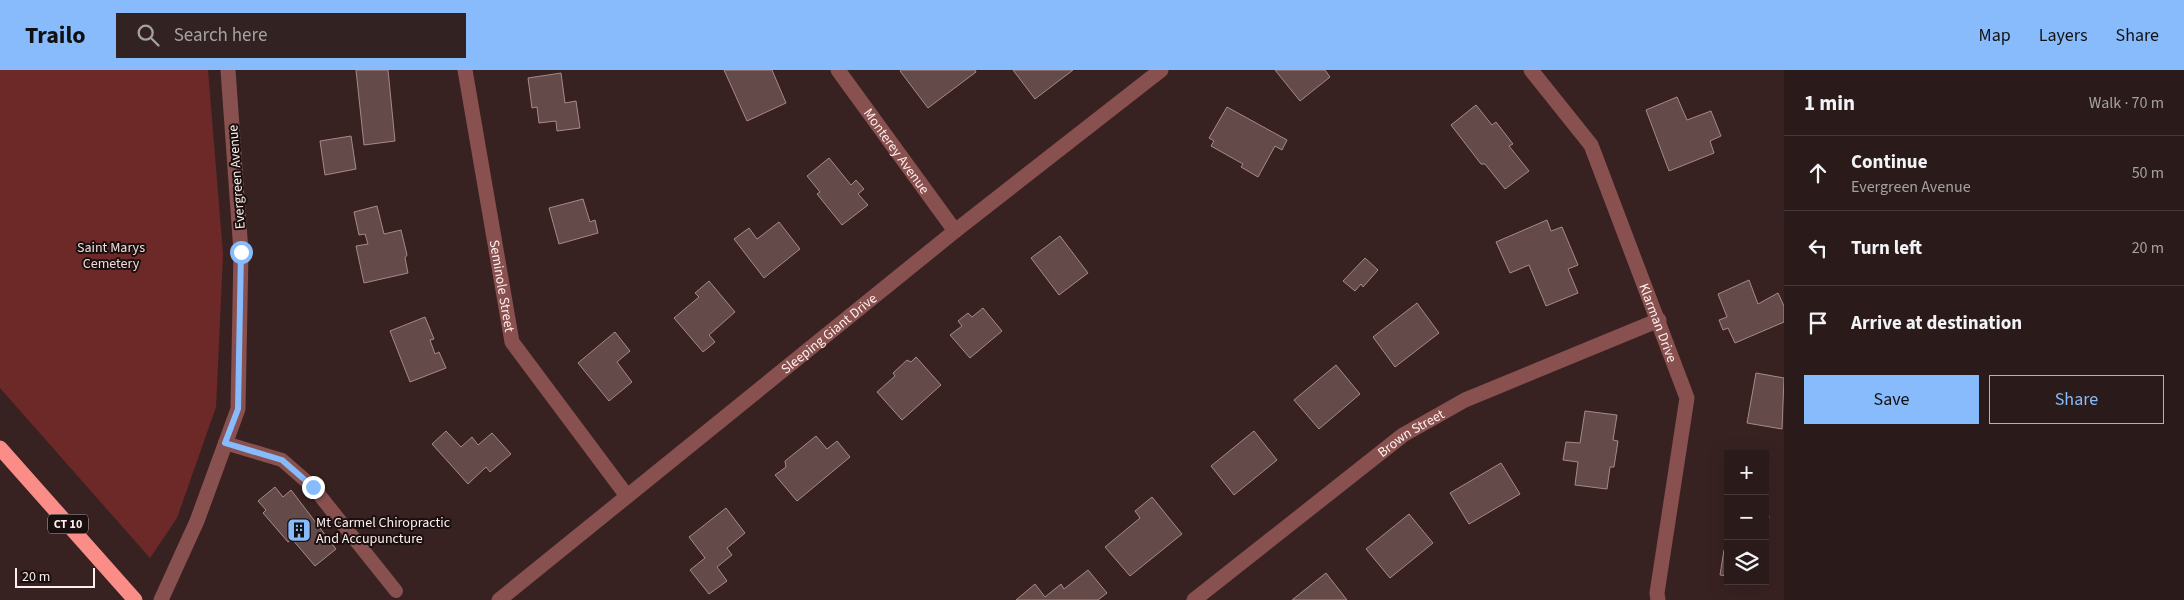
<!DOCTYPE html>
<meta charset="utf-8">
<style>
:root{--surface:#2a1a19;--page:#322322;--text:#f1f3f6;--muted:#a5a1a2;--line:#463838;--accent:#87bbfb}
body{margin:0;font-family:"Source Sans 3",sans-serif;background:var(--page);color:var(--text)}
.controls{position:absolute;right:15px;bottom:15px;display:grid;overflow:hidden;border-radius:0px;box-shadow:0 5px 20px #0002}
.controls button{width:45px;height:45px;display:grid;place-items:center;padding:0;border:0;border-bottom:1px solid var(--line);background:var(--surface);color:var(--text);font:25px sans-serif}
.scale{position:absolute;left:15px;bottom:12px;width:80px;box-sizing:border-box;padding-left:5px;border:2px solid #feeeed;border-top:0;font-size:14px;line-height:18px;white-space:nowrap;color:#feeeed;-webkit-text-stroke:4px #190f0e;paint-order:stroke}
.stop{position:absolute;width:15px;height:15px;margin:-11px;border:4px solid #87bbfb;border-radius:50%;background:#fff}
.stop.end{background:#87bbfb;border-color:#fff;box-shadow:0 1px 5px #0008}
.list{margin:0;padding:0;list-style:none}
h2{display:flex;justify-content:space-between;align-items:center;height:65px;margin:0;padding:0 20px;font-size:21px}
h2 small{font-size:16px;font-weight:400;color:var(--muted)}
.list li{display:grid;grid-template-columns:32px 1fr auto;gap:15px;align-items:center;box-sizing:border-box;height:75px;padding:0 20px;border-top:1px solid var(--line)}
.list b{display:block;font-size:19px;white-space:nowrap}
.list p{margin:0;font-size:16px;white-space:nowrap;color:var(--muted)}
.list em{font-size:16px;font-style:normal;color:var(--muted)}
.actions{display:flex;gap:10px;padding:15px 20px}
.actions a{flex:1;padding:11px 0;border:1px solid var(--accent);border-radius:0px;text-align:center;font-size:18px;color:var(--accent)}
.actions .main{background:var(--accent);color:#111}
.icon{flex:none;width:28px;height:28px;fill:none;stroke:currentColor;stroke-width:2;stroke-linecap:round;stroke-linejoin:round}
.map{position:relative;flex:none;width:1784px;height:530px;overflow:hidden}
header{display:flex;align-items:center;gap:30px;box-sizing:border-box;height:70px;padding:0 25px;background:var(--accent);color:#111}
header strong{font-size:24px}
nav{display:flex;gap:28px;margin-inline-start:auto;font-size:18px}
.search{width:350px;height:45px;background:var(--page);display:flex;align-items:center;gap:12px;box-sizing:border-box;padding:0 18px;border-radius:0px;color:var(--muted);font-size:19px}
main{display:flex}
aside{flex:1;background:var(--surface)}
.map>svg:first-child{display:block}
.green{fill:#6d2928}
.building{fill:#644a48;stroke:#a78a88}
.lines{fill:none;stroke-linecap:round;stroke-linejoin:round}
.lane{stroke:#88504e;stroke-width:14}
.street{stroke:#88504e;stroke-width:15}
.highway{stroke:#fb8d88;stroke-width:15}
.route{stroke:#87bbfb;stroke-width:6}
.labels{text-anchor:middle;stroke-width:4;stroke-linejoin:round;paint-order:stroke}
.shield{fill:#190f0e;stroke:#b9abaa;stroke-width:1}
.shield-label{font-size:12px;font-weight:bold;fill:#feeeed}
.street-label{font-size:14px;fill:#feeeed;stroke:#190f0e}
.park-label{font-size:14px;fill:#f3dbd9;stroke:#190f0e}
.poi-label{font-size:14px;fill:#feeeed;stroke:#190f0e;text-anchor:start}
</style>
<header>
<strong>Trailo</strong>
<div class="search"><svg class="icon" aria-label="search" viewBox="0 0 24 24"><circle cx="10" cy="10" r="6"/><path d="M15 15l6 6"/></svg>Search here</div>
<nav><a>Map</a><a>Layers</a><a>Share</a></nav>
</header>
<main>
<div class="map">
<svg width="1784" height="530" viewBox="0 0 1784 530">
<rect width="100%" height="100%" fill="#382221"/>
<path class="green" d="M 0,0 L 208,0 L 223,184 L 216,337 L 177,448 L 150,488 L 0,318 Z"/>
<path class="building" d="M 356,0 L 388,0 L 395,71 L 364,75 Z
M 724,0 L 772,0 L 786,33 L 747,51 Z
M 902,0 L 975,0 L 976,2 L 928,38 L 900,1 Z
M 1013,0 L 1073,0 L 1035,29 Z
M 1275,0 L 1325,0 L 1330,7 L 1300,31 Z
M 561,3 L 565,33 L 576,31 L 580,58 L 557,61 L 556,51 L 539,53 L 537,37 L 532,38 L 528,8 Z
M 1677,27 L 1687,50 L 1711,41 L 1721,66 L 1710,71 L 1714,83 L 1669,101 L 1646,40 Z
M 1476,35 L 1492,55 L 1496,52 L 1513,74 L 1509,76 L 1529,101 L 1505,119 L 1485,94 L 1481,94 L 1451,55 Z
M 1227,37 L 1287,70 L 1282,80 L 1275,76 L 1258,107 L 1241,97 L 1243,94 L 1211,76 L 1214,71 L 1209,68 Z
M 351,66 L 356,99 L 325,105 L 320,71 Z
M 829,88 L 851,115 L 856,110 L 864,119 L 858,124 L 868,135 L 842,155 L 817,124 L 820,122 L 807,106 Z
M 583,129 L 590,152 L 595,150 L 598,163 L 559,174 L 549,138 Z
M 377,136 L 384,164 L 401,160 L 407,185 L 405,188 L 408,203 L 364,213 L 356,176 L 368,174 L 365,164 L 359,165 L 354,142 Z
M 1547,150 L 1551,161 L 1562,157 L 1578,195 L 1568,199 L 1578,223 L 1546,236 L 1529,195 L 1510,203 L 1496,172 Z
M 779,152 L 800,179 L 764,208 L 734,169 L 749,158 L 757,169 Z
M 1060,166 L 1088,203 L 1059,225 L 1031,188 Z
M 1365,188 L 1378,200 L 1363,217 L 1361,214 L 1355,221 L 1343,211 Z
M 1749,210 L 1758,234 L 1778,223 L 1784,236 L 1784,252 L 1735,273 L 1728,258 L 1723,260 L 1719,250 L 1727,247 L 1718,224 Z
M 709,211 L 735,242 L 709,265 L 715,272 L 703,282 L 674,248 L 699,227 L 695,223 Z
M 1417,233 L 1439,263 L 1395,297 L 1373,267 Z
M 983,238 L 1002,261 L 970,288 L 950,265 L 962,256 L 958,251 L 968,243 L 972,247 Z
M 425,247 L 434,269 L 430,270 L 435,284 L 439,282 L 446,298 L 410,312 L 390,261 Z
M 615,262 L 630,281 L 617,292 L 632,312 L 609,331 L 578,293 Z
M 916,287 L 941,315 L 902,350 L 877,322 L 895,306 L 893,303 L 907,290 L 911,292 Z
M 1336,295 L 1360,324 L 1319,359 L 1294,330 Z
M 1756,303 L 1784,308 L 1782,359 L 1747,353 Z
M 1585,341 L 1617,345 L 1613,370 L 1618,371 L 1614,397 L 1610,397 L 1607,419 L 1575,415 L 1578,392 L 1563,390 L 1566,372 L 1580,373 Z
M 446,361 L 461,377 L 472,367 L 478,375 L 492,363 L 511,384 L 490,402 L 486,397 L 468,414 L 432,374 Z
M 1254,361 L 1277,390 L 1234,425 L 1211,396 Z
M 816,366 L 827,379 L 837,371 L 850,387 L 797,431 L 775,405 L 786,397 L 785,391 Z
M 1501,393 L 1520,424 L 1469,454 L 1450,423 Z
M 275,417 L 283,427 L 291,420 L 336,479 L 315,496 L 292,469 L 288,472 L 263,443 L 266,440 L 258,431 Z
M 1152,427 L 1182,464 L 1130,506 L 1105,477 L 1140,448 L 1135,441 Z
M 726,438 L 745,463 L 727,478 L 732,485 L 717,497 L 727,511 L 709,524 L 690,500 L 705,488 L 689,467 Z
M 1409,444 L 1433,473 L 1390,508 L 1366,479 Z
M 1765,445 L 1769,446 L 1765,473 Z
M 1724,480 L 1728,481 L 1728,506 L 1720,505 Z
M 1088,500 L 1107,523 L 1098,530 L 1016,530 L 1035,514 L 1045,527 L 1061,514 L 1064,519 Z
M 1326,503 L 1347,530 L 1292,530 Z"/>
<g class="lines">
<path class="lane" d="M 225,373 L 282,390 L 313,417 L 396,521"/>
<g class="street">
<path id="s1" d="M 465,0 L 512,272 L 627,426"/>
<path id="s2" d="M 838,0 L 955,161"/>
<path id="s3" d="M 1531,0 L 1591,75 L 1687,328 L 1657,523 L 1658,530"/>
<path d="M 161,530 L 197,451 L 238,339 L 241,182 L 228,0"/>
<path id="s4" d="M 499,530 L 955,161 L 1161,0"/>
<path id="s5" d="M 1194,530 L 1403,365 L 1465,330 L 1659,250"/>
</g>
<path class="highway" d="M 0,378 L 135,530"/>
</g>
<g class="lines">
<path class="route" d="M 241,182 L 238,339 L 225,373 L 282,390 L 313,417"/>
</g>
<defs>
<g id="building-square" transform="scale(1.25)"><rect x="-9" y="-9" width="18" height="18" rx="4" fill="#87bbfb" stroke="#190f0e"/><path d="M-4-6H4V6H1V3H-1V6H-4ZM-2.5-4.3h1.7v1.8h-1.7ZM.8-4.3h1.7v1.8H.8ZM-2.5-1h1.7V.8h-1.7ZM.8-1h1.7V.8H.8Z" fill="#111"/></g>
</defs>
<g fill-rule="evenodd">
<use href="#building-square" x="299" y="460"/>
</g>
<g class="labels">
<rect class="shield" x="48" y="444.5" width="40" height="19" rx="4"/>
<g class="shield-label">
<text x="68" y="458">CT 10</text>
</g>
<g class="street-label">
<text dy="5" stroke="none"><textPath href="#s2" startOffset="100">Monterey Avenue</textPath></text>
<text transform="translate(236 107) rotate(-94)" y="5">Evergreen Avenue</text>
<text dy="5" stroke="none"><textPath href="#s1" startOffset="219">Seminole Street</textPath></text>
<text dy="5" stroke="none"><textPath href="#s3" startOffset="286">Klarman Drive</textPath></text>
<text dy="5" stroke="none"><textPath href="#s4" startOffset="424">Sleeping Giant Drive</textPath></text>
<text dy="5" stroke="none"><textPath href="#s5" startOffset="274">Brown Street</textPath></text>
</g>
<g class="park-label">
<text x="111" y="182">Saint Marys<tspan x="111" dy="16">Cemetery</tspan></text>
</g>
<g class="poi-label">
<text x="316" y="457">Mt Carmel Chiropractic<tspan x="316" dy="16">And Accupuncture</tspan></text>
</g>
</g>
</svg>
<div class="controls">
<button>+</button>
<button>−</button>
<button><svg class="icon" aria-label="layers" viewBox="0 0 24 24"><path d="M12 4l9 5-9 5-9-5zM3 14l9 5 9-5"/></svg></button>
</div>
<div class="scale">20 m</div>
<div class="stop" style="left:241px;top:182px"></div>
<div class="stop end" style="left:313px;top:417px"></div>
</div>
<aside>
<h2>1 min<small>Walk · 70 m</small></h2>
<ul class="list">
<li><svg class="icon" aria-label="ahead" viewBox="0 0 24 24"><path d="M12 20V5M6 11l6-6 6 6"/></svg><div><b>Continue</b><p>Evergreen Avenue</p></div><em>50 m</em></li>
<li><svg class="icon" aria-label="left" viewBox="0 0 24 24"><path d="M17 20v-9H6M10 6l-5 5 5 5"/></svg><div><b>Turn left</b></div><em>20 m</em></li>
<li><svg class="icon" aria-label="arrive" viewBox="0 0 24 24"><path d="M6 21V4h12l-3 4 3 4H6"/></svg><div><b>Arrive at destination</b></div></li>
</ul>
<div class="actions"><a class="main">Save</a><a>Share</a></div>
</aside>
</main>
